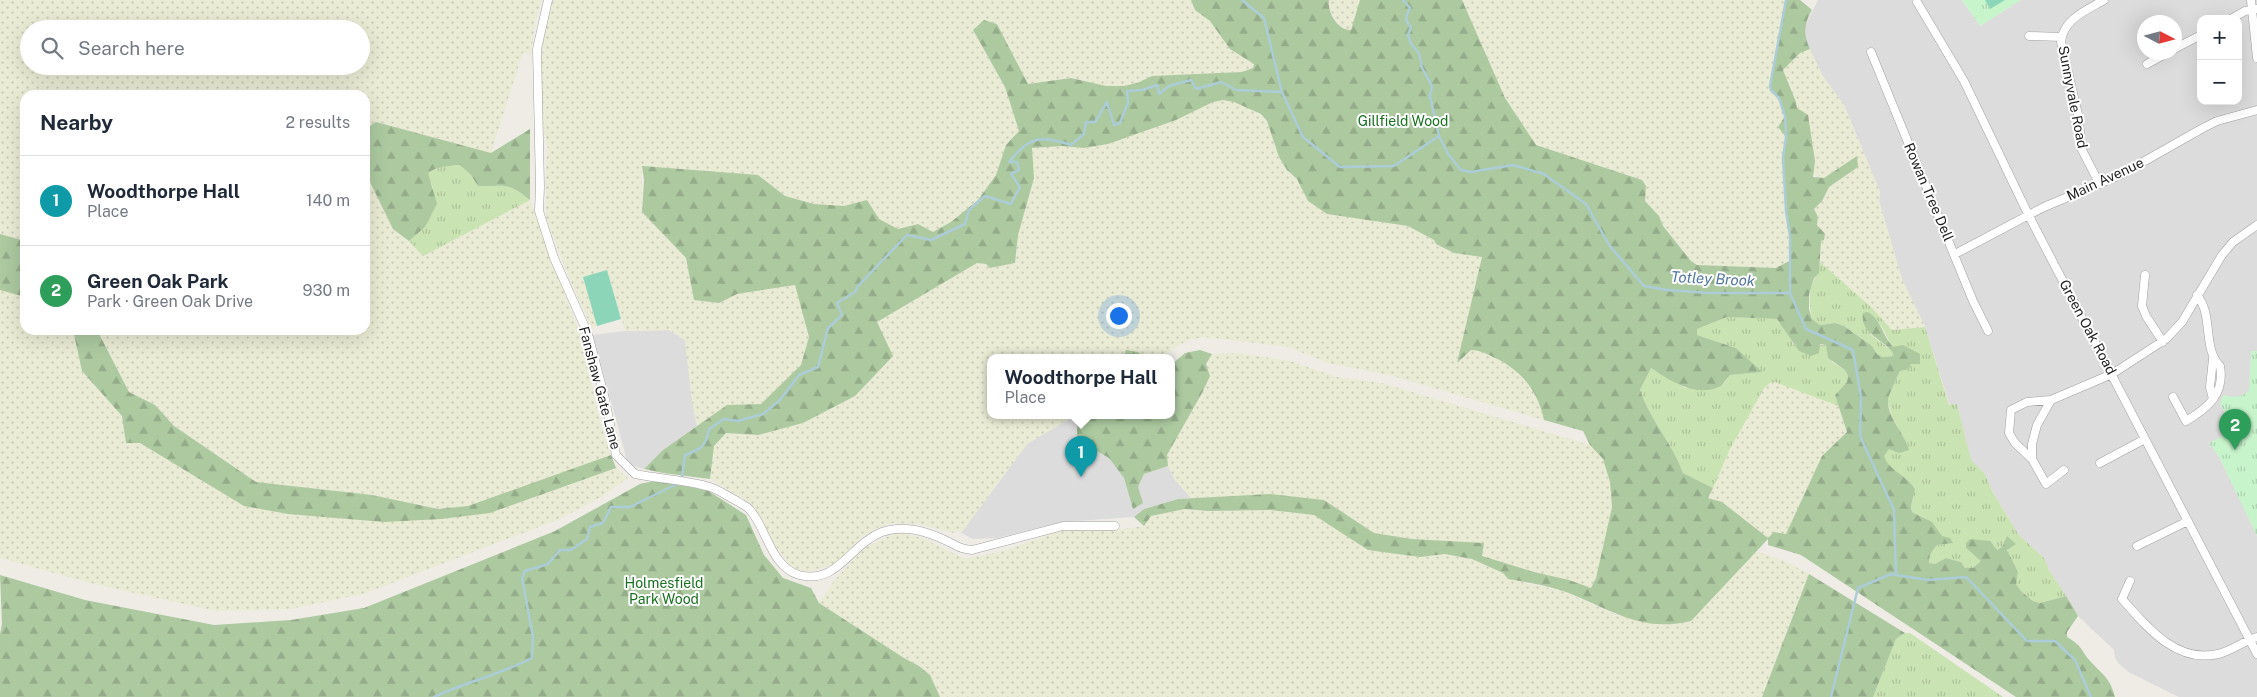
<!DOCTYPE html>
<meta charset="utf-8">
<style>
:root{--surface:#fff;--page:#f2f2f3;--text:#1f2937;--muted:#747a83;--line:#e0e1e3;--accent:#db2777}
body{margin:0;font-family:"Public Sans",sans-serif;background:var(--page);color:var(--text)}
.controls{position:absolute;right:15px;top:15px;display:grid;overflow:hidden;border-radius:10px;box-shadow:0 5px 20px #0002}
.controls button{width:45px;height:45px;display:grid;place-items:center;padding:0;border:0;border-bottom:1px solid var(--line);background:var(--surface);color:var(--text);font:25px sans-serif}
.compass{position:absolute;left:2137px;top:15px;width:45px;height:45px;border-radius:50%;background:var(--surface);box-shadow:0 5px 20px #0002;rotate:96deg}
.you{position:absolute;left:1118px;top:315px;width:18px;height:18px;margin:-12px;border:4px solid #fff;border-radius:50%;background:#1a73e8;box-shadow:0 0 0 8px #1a73e833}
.badge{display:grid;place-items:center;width:32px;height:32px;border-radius:50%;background:var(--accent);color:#fff;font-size:16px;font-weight:700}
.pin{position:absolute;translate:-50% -41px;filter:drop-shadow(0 1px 2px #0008)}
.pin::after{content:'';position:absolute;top:26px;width:18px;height:15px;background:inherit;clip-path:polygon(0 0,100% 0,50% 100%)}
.popup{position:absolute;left:987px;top:354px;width:188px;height:65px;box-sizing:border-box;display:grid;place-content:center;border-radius:10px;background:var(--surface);filter:drop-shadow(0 1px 4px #0005);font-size:16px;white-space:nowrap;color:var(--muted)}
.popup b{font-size:19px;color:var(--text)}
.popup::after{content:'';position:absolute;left:50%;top:100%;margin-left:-10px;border:10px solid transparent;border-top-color:var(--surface)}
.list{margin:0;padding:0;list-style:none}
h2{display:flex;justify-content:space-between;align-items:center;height:65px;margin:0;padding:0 20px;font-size:21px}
h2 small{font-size:16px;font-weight:400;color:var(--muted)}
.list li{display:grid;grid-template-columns:32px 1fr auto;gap:15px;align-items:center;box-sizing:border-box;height:90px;padding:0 20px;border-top:1px solid var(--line)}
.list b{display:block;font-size:19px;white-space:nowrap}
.list p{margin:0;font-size:16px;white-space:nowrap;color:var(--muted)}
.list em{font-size:16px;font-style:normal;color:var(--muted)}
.icon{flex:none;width:28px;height:28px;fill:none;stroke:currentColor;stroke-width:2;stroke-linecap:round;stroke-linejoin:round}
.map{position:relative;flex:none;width:2257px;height:697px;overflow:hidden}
.search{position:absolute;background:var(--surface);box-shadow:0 5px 20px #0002;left:20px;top:20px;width:350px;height:55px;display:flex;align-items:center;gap:12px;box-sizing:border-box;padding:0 18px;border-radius:28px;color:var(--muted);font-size:19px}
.panel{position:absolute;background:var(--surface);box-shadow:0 5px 20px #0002;left:20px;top:90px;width:350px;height:245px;border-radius:15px}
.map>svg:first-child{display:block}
.residential{fill:#dddcdc;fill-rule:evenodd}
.farmland{fill:url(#farmland-dots);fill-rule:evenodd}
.grass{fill:url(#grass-tufts)}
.forest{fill:url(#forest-firs);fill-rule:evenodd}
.park{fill:url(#park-tufts)}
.pitch{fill:#8dd5b9}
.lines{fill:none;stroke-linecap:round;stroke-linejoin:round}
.stream{stroke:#accdd7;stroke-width:2.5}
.street-casing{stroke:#a0a0a0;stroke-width:9}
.street{stroke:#fff;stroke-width:8}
.labels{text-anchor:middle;stroke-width:4;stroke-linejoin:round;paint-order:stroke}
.street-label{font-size:14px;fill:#1f1f1f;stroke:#fff}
.park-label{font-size:14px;fill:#187220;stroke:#fff}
.water-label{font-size:15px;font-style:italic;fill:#53789d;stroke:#fff}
</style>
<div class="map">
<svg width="2257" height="697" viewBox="0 0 2257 697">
<defs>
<pattern id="farmland-dots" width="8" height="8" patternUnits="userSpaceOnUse" patternTransform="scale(1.25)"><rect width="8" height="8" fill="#e9ebd4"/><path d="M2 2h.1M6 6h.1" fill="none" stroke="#c7c9b6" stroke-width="1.8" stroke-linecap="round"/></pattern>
<pattern id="grass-tufts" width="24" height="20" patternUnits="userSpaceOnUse" patternTransform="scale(1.25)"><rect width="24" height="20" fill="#cae3b2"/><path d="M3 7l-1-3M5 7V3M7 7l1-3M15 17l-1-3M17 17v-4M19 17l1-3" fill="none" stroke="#adc299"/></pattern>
<pattern id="forest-firs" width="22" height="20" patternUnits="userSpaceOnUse" patternTransform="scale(1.25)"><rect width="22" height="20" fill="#acc9a0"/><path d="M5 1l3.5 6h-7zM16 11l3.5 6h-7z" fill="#94ac89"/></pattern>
<pattern id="park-tufts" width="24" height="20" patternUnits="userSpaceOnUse" patternTransform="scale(1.25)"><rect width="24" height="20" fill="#c8f4cc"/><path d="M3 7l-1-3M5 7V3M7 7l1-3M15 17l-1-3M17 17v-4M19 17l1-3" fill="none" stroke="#abd1af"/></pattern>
</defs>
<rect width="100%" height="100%" fill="#efece6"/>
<path class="residential" d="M 1818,0 L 1962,0 L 1980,26 L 2021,0 L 2257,0 L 2257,697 L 2179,697 L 2130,673 L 2119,664 L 2115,658 L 2114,650 L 2078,616 L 2049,570 L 2045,559 L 2019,535 L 1993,493 L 1985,474 L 1970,460 L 1957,404 L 1950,406 L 1925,327 L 1902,279 L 1879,201 L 1880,192 L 1844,105 L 1822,75 L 1806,41 L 1805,26 ZM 2201,19 L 2238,19 L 2238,101 L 2201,101 ZM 2144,22 L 2174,22 L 2174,52 L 2144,52 Z
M 669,330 L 685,340 L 692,400 L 697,426 L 663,450 L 644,469 L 628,464 L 593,335 L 624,331 Z
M 1074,416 L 1077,416 L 1077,440 L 1109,458 L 1124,478 L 1133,508 L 1138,487 L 1144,474 L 1168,466 L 1175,480 L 1191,498 L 1178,499 L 1144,509 L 1134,517 L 1062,522 L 997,538 L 973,539 L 961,533 L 1027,444 Z"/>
<path class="farmland" d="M 0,0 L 542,0 L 535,23 L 531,55 L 523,52 L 491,153 L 376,122 L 365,129 L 365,95 L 25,95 L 25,241 L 0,234 ZM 29,29 L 361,29 L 361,66 L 29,66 Z
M 552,0 L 1191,0 L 1195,10 L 1210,21 L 1242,57 L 1254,64 L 1253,68 L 1242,72 L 1152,76 L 1137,83 L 1124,86 L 1106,86 L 1071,78 L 1028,84 L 997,25 L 973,30 L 1005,87 L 1019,131 L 1006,145 L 996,175 L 978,200 L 951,222 L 933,232 L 918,224 L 898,229 L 879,220 L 867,200 L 844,206 L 814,204 L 785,196 L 758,175 L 642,167 L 642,212 L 686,258 L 694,300 L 719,303 L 737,294 L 795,284 L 809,337 L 801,365 L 761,404 L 727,405 L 697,426 L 692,401 L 685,340 L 669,330 L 625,331 L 607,270 L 583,277 L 597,326 L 592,328 L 569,278 L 546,218 L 546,162 L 548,149 L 543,128 L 541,80 L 543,34 Z
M 1329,0 L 1360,0 L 1351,30 L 1339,27 L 1328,6 Z
M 1462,0 L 1786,0 L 1770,86 L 1779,98 L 1785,116 L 1786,137 L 1783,158 L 1786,211 L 1790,236 L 1787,264 L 1776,268 L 1697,265 L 1691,261 L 1663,226 L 1659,216 L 1645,201 L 1642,180 L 1536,145 L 1505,98 Z
M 1810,49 L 1822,75 L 1844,105 L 1880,192 L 1879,201 L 1902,279 L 1925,327 L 1892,330 L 1871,307 L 1820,262 L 1821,240 L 1817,225 L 1818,217 L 1814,209 L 1822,201 L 1829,187 L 1858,167 L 1856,157 L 1824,178 L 1819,178 L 1813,173 L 1815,161 L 1796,102 L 1783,70 L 1800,53 Z
M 1223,100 L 1234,101 L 1261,114 L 1271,128 L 1279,157 L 1287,170 L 1297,179 L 1308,201 L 1327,214 L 1408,226 L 1434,240 L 1436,244 L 1454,253 L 1482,257 L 1458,362 L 1471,350 L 1477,350 L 1503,361 L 1524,377 L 1540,402 L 1544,420 L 1389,375 L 1328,363 L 1288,347 L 1204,337 L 1188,340 L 1158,358 L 1148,358 L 1126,350 L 1123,358 L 991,358 L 991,416 L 1074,416 L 1027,444 L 961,533 L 957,530 L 954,533 L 919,524 L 893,523 L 877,528 L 860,538 L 844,556 L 832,565 L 809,572 L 798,570 L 789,564 L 773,542 L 763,521 L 751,503 L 710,479 L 714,446 L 726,433 L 758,435 L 803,423 L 855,396 L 877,322 L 977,263 L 986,264 L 990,268 L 1015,263 L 1018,235 L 1034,178 L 1032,148 L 1062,146 L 1084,148 L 1108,144 L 1176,120 L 1213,101 Z
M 365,169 L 393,228 L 409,241 L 423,256 L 530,200 L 589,359 L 589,370 L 600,421 L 611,455 L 468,506 L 437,509 L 372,495 L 256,482 L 174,426 L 155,405 L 129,392 L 97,330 L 365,330 Z
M 0,290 L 25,297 L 25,330 L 73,330 L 82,371 L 122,416 L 126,443 L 140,443 L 244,506 L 490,513 L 616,468 L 628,478 L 603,496 L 560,519 L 363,594 L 290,609 L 215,611 L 90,583 L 0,558 Z
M 1238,353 L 1290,361 L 1337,377 L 1382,383 L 1590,445 L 1603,459 L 1610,482 L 1612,507 L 1596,578 L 1591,589 L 1569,580 L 1534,572 L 1482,556 L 1483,543 L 1412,539 L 1374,533 L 1324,500 L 1191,498 L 1175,480 L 1168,466 L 1167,455 L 1202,393 L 1210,376 L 1206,364 L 1212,354 Z
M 1775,381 L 1839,406 L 1847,432 L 1822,456 L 1786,534 L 1768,538 L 1722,502 L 1708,498 L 1730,449 L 1764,388 L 1770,383 Z
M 1185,509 L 1208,511 L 1270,510 L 1314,515 L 1420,557 L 1445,554 L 1472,559 L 1503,573 L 1508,579 L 1560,590 L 1617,615 L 1691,621 L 1756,551 L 1787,562 L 1809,574 L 1762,697 L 940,697 L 930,675 L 919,666 L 904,658 L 819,603 L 834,581 L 864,548 L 895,533 L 904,533 L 925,539 L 965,559 L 1003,551 L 1066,529 L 1115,530 L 1144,526 L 1151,516 Z"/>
<path class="grass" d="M 460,165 L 471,175 L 478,186 C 506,187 507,181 530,200 L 423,256 L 409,241 L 425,227 L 433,188 L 427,172 L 444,166 Z
M 1820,262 L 1871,307 L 1892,330 L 1925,327 L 1949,405 L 1957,404 L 1971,460 L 1985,474 L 1993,493 L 2019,535 L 2045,559 L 2049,570 L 2066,596 L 2040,603 L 2033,601 L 2021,591 L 2016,584 L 2018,572 L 2008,554 L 2007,536 L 2002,547 L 1997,550 L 1966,548 L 1982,561 L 1973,568 L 1965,568 L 1961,562 L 1946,558 L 1935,564 L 1929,563 L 1930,554 L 1937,545 L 1945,544 C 1937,525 1930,520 1912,512 L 1911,506 L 1915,489 C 1907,475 1889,471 1883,456 L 1889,449 L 1908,445 L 1892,417 L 1887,398 L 1900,371 C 1895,354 1883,320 1868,312 L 1863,319 L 1871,335 L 1891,350 L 1895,356 L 1882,357 L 1877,354 L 1872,346 L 1844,326 L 1835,323 L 1820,325 L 1812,319 C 1809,305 1808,294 1814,280 C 1817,273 1819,270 1820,262 Z
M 1727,317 L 1777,319 L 1786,330 L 1794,345 L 1826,345 L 1832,362 L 1845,370 L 1848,376 L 1847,382 L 1835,395 L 1839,406 L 1775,382 L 1770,383 L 1764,388 L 1730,449 L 1713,488 L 1683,473 C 1672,442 1651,422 1640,390 L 1651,368 L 1685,388 L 1717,388 L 1725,382 L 1730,375 L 1761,372 L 1736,348 L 1697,335 L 1697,329 Z
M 1905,633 L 1910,633 L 2003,697 L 1873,697 L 1896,639 Z"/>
<path class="forest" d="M 1191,0 L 1329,0 C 1327,12 1338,31 1351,30 L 1360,0 L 1462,0 L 1505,98 L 1536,145 L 1642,180 L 1646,186 L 1645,201 L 1659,216 L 1663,226 L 1691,261 L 1697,265 L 1776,268 L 1791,260 C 1790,219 1778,178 1786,137 L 1778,127 L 1785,116 L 1779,98 L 1771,90 L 1770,86 L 1786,0 L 1800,0 L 1812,10 C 1804,23 1803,35 1810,49 L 1800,53 L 1783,70 L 1796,102 L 1797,108 L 1808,115 L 1815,161 L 1813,177 L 1824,178 L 1857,156 L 1858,167 L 1829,187 L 1822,201 L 1814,209 L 1818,217 L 1817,225 L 1825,234 L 1824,240 L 1821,241 L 1819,273 L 1814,278 L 1809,295 L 1809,309 L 1812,319 L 1820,325 L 1835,323 L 1844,326 L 1872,346 L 1877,354 L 1882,357 L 1894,356 C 1890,341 1859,336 1863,313 L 1868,312 C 1881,319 1882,335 1893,347 L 1903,345 L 1920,354 L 1920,364 L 1911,364 L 1909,369 L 1900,371 C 1898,375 1888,397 1888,399 C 1887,419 1905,433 1909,450 L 1899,453 L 1889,449 L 1884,456 C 1889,471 1907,475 1915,489 L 1911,506 L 1912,512 L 1932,522 L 1942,536 L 1950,538 L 1953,543 L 1937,545 L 1930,554 L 1929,563 L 1935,564 L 1946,558 L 1961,562 L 1965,568 L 1973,568 L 1981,561 L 1966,548 L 1966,543 L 1970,539 L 1990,541 L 1997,550 L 2002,547 L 2007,536 L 2016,544 L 2007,550 L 2018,572 L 2016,584 L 2021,591 L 2033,601 L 2040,603 L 2066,596 L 2078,616 L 2067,632 L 2067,637 C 2084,647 2080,650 2091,662 C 2103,675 2110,678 2115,697 L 2016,697 L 1801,555 L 1768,545 L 1768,539 L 1691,621 C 1638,634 1607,606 1560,590 C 1543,585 1525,582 1508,579 L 1503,573 L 1472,559 L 1445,554 L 1420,557 L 1368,550 L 1314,515 L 1270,510 L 1208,511 L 1185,509 L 1151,516 L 1144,526 L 1134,517 L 1144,509 L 1178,499 L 1270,494 L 1324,500 L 1374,533 L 1412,539 L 1484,543 L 1482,556 L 1534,572 L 1569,580 L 1591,588 L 1596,578 L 1612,507 L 1610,482 L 1603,459 L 1590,445 L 1583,431 L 1544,420 C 1538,390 1520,369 1493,357 C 1485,353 1479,350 1471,350 L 1457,363 L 1482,257 L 1454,253 L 1436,244 L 1434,240 L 1408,226 L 1327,214 L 1308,201 L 1297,179 L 1287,170 L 1279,157 L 1267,121 L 1261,114 L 1234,102 L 1223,100 L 1213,102 L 1176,120 L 1108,144 L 1084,148 L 1062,146 L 1032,148 L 1034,178 L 1018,235 L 1015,263 L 990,268 L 986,264 L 977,263 L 877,322 L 893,356 L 855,396 L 803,423 L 758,435 L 726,433 L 714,446 L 710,479 L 663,473 L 644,469 L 663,450 L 727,405 L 761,404 L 801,365 L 809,337 L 795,285 L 737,294 L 719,303 L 694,300 L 686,258 L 642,212 L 644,180 L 642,166 L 758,175 L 785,196 L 814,204 L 844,206 L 867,200 L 879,219 L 898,229 L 918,224 L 933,232 L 951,222 L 978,200 L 996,175 L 1006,145 L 1019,131 L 1005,87 L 973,30 L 984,20 L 997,24 L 1028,84 L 1071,78 L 1106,86 L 1124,86 L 1137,83 L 1152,76 L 1242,72 L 1253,68 L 1254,64 L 1230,49 L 1210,21 L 1195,10 ZM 1727,317 L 1777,319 L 1799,351 L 1811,356 L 1819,353 L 1820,344 L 1826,345 L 1828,358 L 1845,370 L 1848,376 L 1847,382 L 1835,395 L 1847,432 L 1822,456 L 1786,534 L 1774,532 L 1768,538 L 1722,502 L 1708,498 L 1713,488 L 1683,473 C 1672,442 1651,422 1640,390 L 1651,368 C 1672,382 1696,398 1721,386 L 1730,375 L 1762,372 L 1736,348 L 1697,335 L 1697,329 Z
M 376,122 L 491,153 L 530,129 L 530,200 C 507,181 506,187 478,186 L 471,175 L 460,165 C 449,166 437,166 428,173 L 437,204 L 425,227 L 409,241 L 393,229 L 369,180 L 365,169 L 365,129 Z
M 0,234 L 25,241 L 25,297 L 0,290 Z
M 73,330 L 97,330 L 129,392 L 155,405 L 174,426 L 256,482 L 372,495 L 438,509 L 468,506 L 611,455 L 616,468 L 490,513 L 441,519 L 384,522 L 288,514 L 244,506 L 140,443 L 126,443 L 122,416 L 82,371 Z
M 1126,350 L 1138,352 L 1148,358 L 1123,358 Z
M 1200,350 L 1212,354 L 1206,364 L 1210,376 L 1202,393 L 1167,455 L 1168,466 L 1144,474 L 1138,487 L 1143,503 L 1133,509 L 1124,478 L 1109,458 L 1077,440 L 1077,416 L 1171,416 L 1171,365 L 1185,353 Z
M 654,481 L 707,490 L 746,515 L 764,555 L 783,578 L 811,588 L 819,603 L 904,658 L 919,666 L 930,675 L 940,697 L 0,697 L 0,634 L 2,624 L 0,575 L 85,600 L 214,625 L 291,620 L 364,608 L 555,531 L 640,484 Z
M 1809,574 L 1905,633 L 1896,639 L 1873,697 L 1762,697 Z"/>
<path class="park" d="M 1962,0 L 2021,0 L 1980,26 Z
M 2251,351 L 2257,351 L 2257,536 L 2219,457 L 2209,443 L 2228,433 L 2232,428 L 2220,403 L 2224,395 C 2232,398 2243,397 2249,391 Z"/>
<path class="pitch" d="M 1985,0 L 2005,0 L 1990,9 Z
M 607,270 L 621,319 L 597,326 L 583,277 Z"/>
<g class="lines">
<path class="stream" d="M 1242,0 L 1264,18 L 1282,92 L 1303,137 L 1340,167 L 1394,166 L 1439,136 L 1448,154 L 1461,170 L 1471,172 L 1513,165 L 1544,174 L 1586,204 L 1609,245 L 1644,286 L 1667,290 L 1709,293 L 1790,293 L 1806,329 L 1853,350 L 1861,397 L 1860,436 L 1894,510 L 1896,575 L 1928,580 L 1966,577 L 2027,641 L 2055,641 L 2075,660 L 2091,697
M 1403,0 L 1410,8 C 1407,15 1403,20 1411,27 L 1408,35 L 1411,44 L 1419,53 L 1422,68 L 1432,86 L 1430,96 L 1439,136
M 1786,0 L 1770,86 L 1771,90 L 1779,98 L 1785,116 L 1786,137 L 1783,158 L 1786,211 L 1790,236 L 1790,293
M 682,478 L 685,455 C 701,449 706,447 709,429 L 724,419 L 738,421 L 763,414 L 780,400 L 799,375 L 818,367 L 828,328 L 842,315 L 837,303 L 855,292 L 858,286 L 907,235 L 931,240 L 965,224 L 969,210 L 985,196 L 1011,204 L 1020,187 L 1011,174 L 1019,170 L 1017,162 L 1009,162 C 1029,136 1041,135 1071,145 L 1084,134 L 1086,122 L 1095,122 L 1107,102 L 1114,125 L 1120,123 L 1128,103 L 1127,91 L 1142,90 L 1157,85 L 1159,94 L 1169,86 L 1191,80 L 1196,89 L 1221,82 L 1236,90 L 1282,92
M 434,697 C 466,682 501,674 532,658 L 533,637 L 522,578 L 525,571 L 548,564 L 560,550 L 571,550 L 587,539 L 590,527 L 603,523 L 611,507 L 630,507 L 679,483
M 1831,697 L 1858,588 L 1891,574 L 1896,575"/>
<g class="street-casing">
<path id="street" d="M 548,0 L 537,49 L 540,187 L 539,211 L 554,258 L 588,334 L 605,399 L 616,455 L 635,474 C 660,479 687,480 710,487 C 719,490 729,497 737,501 C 741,504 747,506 750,510 C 766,527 771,567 799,575 C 838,585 850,544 882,532 C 904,524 930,532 951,543 C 959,547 962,549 972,550 L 1063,526 L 1115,526
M 2251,0 L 2257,58
M 1917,2 L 1964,81 L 2029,216 L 2257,654
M 2231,19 L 2245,11 L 2256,9
M 2029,36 L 2062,37
M 2174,49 L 2201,35
M 1871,52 L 1973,301 L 1988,331
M 2147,64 L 2169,52
M 2099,183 L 2081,148 L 2079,119 L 2061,42 C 2063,19 2087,10 2104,0
M 1955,254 L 2044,207 L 2120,175 L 2203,128 L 2217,121 L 2257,110
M 2145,275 L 2142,306 L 2146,316 L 2163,342
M 2173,397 L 2186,421 C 2208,408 2225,394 2220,366 C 2202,348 2214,316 2197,295
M 2213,399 L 2210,387 L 2213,359
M 2032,459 L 2015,443 L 2009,433 L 2011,410 L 2027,402 L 2051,400
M 2100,463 L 2145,439
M 2064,470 L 2046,484 L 2032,459 L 2032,444 L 2037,425 L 2051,400 L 2112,374 L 2166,339 L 2182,322 L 2222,255 L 2233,242 L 2257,225
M 2137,546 L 2188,521
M 2130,581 L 2122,599 C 2146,626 2176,664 2218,654 C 2232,651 2243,641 2257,637"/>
</g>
<use href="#street" class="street"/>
</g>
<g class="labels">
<g class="street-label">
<text transform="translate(2073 97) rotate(79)" y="5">Sunnyvale Road</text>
<text transform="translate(2105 179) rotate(-25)" y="5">Main Avenue</text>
<text transform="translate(1929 192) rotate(67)" y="5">Rowan Tree Dell</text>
<text transform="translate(2088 327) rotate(62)" y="5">Green Oak Road</text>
<text transform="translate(600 388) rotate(75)" y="5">Fanshaw Gate Lane</text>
</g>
<g class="park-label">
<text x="1403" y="126">Gillfield Wood</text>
<text x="664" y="588">Holmesfield<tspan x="664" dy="16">Park Wood</tspan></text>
</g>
<g class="water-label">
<text transform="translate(1713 279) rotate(3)" y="5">Totley Brook</text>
</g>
</g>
</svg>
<div class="controls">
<button>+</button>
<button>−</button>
</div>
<svg class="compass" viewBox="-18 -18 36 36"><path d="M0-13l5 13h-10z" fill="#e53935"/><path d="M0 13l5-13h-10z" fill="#747a83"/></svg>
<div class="you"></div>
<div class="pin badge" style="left:1081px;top:477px;background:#0f9aa8">1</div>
<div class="popup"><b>Woodthorpe Hall</b>Place</div>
<div class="pin badge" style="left:2235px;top:450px;background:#2e9e5b">2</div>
<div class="search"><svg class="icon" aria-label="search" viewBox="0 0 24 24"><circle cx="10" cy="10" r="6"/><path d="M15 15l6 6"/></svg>Search here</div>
<section class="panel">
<h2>Nearby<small>2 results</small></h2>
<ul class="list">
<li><span class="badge" style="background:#0f9aa8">1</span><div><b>Woodthorpe Hall</b><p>Place</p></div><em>140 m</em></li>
<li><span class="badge" style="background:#2e9e5b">2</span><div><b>Green Oak Park</b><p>Park · Green Oak Drive</p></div><em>930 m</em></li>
</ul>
</section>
</div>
